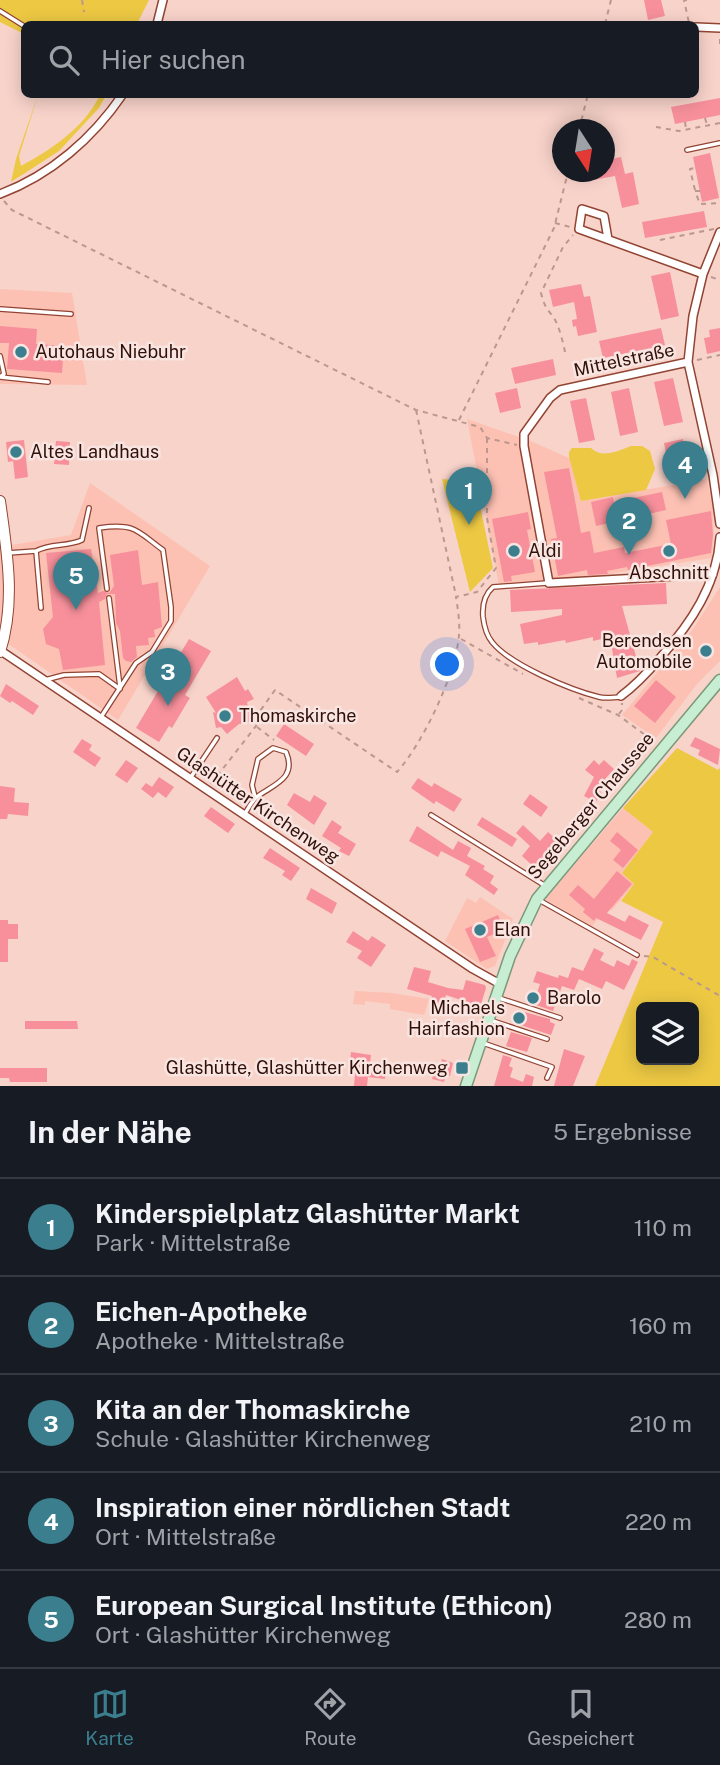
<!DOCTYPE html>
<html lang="de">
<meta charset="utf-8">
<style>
:root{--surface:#171b24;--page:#242831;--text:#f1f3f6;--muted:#9ea1a6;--line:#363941;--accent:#3b7f8e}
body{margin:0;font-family:"Public Sans",sans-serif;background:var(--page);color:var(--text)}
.controls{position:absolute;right:21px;bottom:21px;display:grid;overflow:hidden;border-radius:10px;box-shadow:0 4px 18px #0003}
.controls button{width:63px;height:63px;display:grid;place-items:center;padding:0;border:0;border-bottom:2px solid var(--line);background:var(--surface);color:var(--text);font:35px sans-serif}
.compass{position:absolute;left:552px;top:119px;width:63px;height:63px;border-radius:50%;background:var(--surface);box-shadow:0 4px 18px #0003;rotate:168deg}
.you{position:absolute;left:448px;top:665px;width:24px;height:24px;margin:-18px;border:5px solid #fff;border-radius:50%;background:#1a73e8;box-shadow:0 0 0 10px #1a73e833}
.badge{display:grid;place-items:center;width:46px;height:46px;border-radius:50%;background:var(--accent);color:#fff;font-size:23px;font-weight:700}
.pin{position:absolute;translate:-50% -58px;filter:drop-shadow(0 2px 4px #0008)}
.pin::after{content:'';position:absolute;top:37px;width:24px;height:21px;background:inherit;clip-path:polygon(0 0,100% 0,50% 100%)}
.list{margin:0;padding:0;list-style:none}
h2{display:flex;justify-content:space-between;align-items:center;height:91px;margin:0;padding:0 28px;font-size:30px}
h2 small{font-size:23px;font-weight:400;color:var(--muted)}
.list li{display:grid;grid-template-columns:46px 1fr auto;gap:21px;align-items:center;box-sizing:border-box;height:98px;padding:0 28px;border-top:2px solid var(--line)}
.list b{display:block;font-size:26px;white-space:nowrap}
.list p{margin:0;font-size:23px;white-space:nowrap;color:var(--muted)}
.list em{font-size:23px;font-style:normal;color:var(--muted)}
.icon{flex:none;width:38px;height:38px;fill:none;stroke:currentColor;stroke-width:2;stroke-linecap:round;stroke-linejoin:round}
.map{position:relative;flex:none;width:720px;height:1086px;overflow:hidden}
.search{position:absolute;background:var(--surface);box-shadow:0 4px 18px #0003;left:21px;right:21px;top:21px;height:77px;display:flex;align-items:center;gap:18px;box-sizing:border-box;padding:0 24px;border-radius:10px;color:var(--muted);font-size:26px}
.sheet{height:581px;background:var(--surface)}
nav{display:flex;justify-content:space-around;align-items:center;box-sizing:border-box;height:98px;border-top:2px solid var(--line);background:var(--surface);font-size:19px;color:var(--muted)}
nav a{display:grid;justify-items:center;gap:4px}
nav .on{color:var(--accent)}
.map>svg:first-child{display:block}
.built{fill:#fcc1b3}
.green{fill:#ecc843;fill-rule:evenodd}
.building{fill:#f7909b}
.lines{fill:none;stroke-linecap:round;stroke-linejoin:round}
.lane-casing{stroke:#924433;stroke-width:6}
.street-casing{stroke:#924433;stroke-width:10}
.secondary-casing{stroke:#924433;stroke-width:12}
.primary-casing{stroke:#7a9979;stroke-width:13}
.path{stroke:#bb988f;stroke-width:2;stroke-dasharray:5 5;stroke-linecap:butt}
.lane{stroke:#fff;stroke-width:3.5}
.street{stroke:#fff;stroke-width:7}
.secondary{stroke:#fff;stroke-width:10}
.primary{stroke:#c7eed3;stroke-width:10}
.poi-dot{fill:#3b7f8e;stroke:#f8e5e1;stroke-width:2.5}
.labels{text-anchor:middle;stroke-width:5;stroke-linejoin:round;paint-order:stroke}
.poi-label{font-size:18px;fill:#301009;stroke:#f8e5e1;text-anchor:start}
.street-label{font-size:18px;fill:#301009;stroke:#f8e5e1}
</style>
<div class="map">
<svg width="720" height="1086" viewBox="0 0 720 1086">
<rect width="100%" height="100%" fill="#f8d3ca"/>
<path class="built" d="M 0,289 L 72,293 L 87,385 L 0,384 Z
M 467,419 L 533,442 L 571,459 L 581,501 L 707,479 L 713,509 L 714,535 L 712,558 L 589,577 L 499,585 Z
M 90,483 L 210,566 L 118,720 L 10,645 L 0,645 L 0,547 L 71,535 Z
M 720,587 L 720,661 L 697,684 L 656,738 L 622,715 L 693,629 Z
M 623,808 L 653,832 L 622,873 L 634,884 L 612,910 L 608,907 L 592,926 L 545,899 Z
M 480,897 L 513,919 L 495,966 L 487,969 L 445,941 L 467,898 L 476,903 Z
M 355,991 L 392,993 L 429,999 L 424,1015 L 390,1009 L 390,1004 L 365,1001 L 365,1005 L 353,1004 Z"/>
<path class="green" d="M 0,0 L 149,0 L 137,24 L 24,24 L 24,34 L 0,22 Z
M 38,95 L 19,156 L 21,166 C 52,149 84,128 100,95 L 106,95 L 99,108 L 59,151 L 11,182 L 16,159 Z
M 631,446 L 642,446 L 650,451 L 655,469 L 646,490 L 581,501 L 569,457 L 569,452 L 572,448 L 591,448 C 602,459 618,451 631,446 Z
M 442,479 L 475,482 L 493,568 L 470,592 Z
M 677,748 L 718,770 L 720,768 L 720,1086 L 595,1086 L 663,922 L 621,901 L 634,884 L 622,873 L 653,832 L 623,808 ZM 641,1007 L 694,1007 L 694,1060 L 641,1060 Z"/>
<path class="building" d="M 644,0 L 661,0 L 665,16 L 648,20 Z
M 720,98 L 720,115 L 675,124 L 671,107 Z
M 710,153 L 719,198 L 702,202 L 693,157 Z
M 621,157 L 625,174 L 633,172 L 639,204 L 622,208 L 615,176 L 593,180 L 591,172 L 605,172 L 605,160 Z
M 704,211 L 707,227 L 645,238 L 642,222 Z
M 670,272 L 679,316 L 661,320 L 651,276 Z
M 581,284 L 584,297 L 590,296 L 597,332 L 578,336 L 576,326 L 573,327 L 572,320 L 577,319 L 574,302 L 553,307 L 549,290 Z
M 0,326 L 37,329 L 36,344 L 64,346 L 62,373 L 7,369 L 9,343 L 0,343 Z
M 661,328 L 665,345 L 603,358 L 599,341 Z
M 720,328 L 720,351 L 707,354 L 704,338 L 710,337 L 709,330 Z
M 553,359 L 556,375 L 515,384 L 511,368 Z
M 673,378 L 683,422 L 664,426 L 654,382 Z
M 517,388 L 521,408 L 500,413 L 495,393 Z
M 629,388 L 638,432 L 620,436 L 611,392 Z
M 586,398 L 595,440 L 579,443 L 570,401 Z
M 683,439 L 689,471 L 670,475 L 664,443 Z
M 24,440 L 28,477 L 15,479 L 13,461 L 8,462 L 6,442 Z
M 56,441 L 70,442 L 69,465 L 54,464 Z
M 569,468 L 581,533 L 590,531 L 594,553 L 624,547 L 625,553 L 671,544 L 666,520 L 711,511 L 713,535 L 711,553 L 628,570 L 627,567 L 607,571 L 608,574 L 588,575 L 587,570 L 558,576 L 551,539 L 557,538 L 544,472 Z
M 662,492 L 666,510 L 596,526 L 591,502 L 613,497 L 614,502 Z
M 528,512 L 531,529 L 527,530 L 535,572 L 511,576 L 512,581 L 504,582 L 492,519 Z
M 91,549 L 98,593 L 103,591 L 109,593 L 114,586 L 110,555 L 138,550 L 142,585 L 158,582 L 162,627 L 154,630 L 155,637 L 148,638 L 149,645 L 136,646 L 137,657 L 131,662 L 126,661 L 123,658 L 120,631 L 116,623 L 115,594 L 107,594 L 105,599 L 99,602 L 105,665 L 63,670 L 59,649 L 46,644 L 43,629 L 53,617 L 46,553 Z
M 666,583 L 667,604 L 622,606 L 640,671 L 617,678 L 610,637 L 593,641 L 593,637 L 566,643 L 565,640 L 538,645 L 538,642 L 524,644 L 520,624 L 562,615 L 562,609 L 511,612 L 510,590 Z
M 189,639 L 211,651 L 185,695 L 190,698 L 188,701 L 172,728 L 169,726 L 159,742 L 136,728 Z
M 237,677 L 245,691 L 248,689 L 254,699 L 247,702 L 251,722 L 239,724 L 227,734 L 221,727 L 216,728 L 213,712 L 216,713 L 206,697 Z
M 656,680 L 676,697 L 655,723 L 634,706 Z
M 6,684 L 39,706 L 33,715 L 12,701 L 10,703 L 0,696 Z
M 284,724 L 314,744 L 306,756 L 276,736 Z
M 695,737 L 720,749 L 718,765 L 698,755 L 700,750 L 690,746 Z
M 82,739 L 92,745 L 89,750 L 101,758 L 95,767 L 73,752 Z
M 126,760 L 138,768 L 127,783 L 115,775 Z
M 594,760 L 599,765 L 604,760 L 614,769 L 598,787 L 598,790 L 601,792 L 596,802 L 584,796 L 594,777 L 585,770 Z
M 159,777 L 174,787 L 166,798 L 158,792 L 153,798 L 141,789 L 146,783 L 152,787 Z
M 418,778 L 432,787 L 434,783 L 462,799 L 454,812 L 436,801 L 434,804 L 411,788 Z
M 0,786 L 15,788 L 14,802 L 29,803 L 28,816 L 8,814 L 7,819 L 0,819 Z
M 294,793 L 310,802 L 314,795 L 327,803 L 314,825 L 287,805 Z
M 530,794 L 548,807 L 541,817 L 523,804 Z
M 211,807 L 235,824 L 228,833 L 204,816 Z
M 482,817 L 517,839 L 512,847 L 477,825 Z
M 332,820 L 342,827 L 338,833 L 356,844 L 349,856 L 339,851 L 341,848 L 322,836 Z
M 523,825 L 540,841 L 548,832 L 558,841 L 535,868 L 522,856 L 530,846 L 516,833 Z
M 417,826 L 453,850 L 458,841 L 471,848 L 467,856 L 485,866 L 483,869 L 494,876 L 490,883 L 498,889 L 494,895 L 465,875 L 470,866 L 441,851 L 438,857 L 409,841 Z
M 617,832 L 638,850 L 623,868 L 613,860 L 621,850 L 610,841 Z
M 270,848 L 300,868 L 291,881 L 282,875 L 285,871 L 263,858 Z
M 617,871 L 632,884 L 607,913 L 625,922 L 629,915 L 649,925 L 641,940 L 596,918 L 594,921 L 583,912 L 585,909 L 569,895 L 578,885 L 594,899 Z
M 311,888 L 337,903 L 332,914 L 306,899 Z
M 498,915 L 503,927 L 495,930 L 497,933 L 487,937 L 496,956 L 480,962 L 465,929 Z
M 0,920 L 8,920 L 8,924 L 18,924 L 18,939 L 8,939 L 8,962 L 0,962 Z
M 353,931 L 368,941 L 372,936 L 386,945 L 371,967 L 357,958 L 362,951 L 346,942 Z
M 594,948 L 604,953 L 600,960 L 614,967 L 617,960 L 629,966 L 632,959 L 638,962 L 624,990 L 606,981 L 602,989 L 579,979 L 574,990 L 562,986 L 553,1011 L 533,1004 L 540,984 L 533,982 L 537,971 L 558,978 L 559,975 L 568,978 L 572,967 L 583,971 Z
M 414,967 L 431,971 L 428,982 L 448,988 L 463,990 L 466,980 L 485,985 L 486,988 L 479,1011 L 462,1006 L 464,1001 L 446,995 L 442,1008 L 430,1004 L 432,996 L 407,989 Z
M 517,1010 L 550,1019 L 550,1022 L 555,1024 L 551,1035 L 514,1023 Z
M 25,1021 L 77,1021 L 78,1029 L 25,1029 Z
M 511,1032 L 532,1038 L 527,1052 L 506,1046 Z
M 564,1049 L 585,1056 L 573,1086 L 554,1086 Z
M 351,1052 L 371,1055 L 370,1063 L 387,1065 L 385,1079 L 368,1077 L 367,1086 L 354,1086 L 355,1074 L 349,1073 Z
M 503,1055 L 512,1058 L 509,1066 L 513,1068 L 510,1077 L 523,1082 L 526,1074 L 534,1077 L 532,1086 L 494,1086 Z
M 442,1059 L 453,1063 L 450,1076 L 446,1075 L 444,1082 L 432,1079 L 434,1071 L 438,1072 Z
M 0,1068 L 47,1068 L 47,1082 L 10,1082 L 9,1078 L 0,1078 Z"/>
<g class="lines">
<g class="lane-casing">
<path id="lane" d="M 0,11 L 24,26
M 687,150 L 720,143
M 0,309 L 71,314
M 0,356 L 4,374 L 0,377 L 48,382
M 36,551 C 51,543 67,547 82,540 L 89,508
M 8,553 L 36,551 L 41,608
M 547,583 L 493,587 C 484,595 482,605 483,617 C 484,625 487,636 492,642 C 510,665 571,690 599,697 C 606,699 614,697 621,697
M 109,598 L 120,687
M 45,680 L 64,675 L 99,674 L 120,689
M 101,717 L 136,663 L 152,652 L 171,621 L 171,607 L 163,550 C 136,530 135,523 99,528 L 107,589
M 191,777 L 217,738
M 244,815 C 248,809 252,800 258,796 C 275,784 297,778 286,752 L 273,748 L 258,759 L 252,785 L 255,797
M 431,815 L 544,885
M 539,900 L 637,955
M 499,998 L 560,1018
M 490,1020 L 547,1039
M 483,1043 L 552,1067 L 547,1078"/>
</g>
<g class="street-casing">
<path id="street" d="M 157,24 L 163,0
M 696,27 L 720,28
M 0,194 C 51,175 93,138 123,94
M 720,232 L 703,274 L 693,316 L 688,362 L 713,475 L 720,524
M 608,239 L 604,216 L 582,209 L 579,229 L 703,274
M 688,362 L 560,390 L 550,398 L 524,434 L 524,446 L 549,583 L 713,574
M 1,651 L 473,969 L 500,984
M 621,696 C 636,685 648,672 660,658 C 691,623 717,585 720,537"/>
</g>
<g class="secondary-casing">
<path id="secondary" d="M 0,501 C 7,552 16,602 0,652"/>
</g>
<g class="primary-casing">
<path id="primary" d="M 466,1086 L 510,956 L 537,899 L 720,680"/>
</g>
<path class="path" d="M 82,0 L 84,12
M 687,0 L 684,0 L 689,23
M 605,24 L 611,0
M 720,39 L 720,48
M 705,118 L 707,125
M 685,122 L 686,129
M 656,127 L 679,131 L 720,123
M 579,130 L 588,94
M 695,190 L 690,169 L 695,168
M 700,191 L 695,191 L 700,204 L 720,203
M 4,201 L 12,210 L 416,410 L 480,427 L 487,438 L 517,445
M 555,223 L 570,227
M 660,240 L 714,229
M 711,277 L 720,280
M 565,352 C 563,342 559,326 554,318 C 546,307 545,308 541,293 L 563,247 L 573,235
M 697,360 L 720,355
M 416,410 L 456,596
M 459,420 L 554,228 L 568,172
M 461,639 L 523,674
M 579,698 L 618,715 L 656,743
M 619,714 L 622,710 L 622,703
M 257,727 L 274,740
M 211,784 L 256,726 L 260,711 L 275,690 L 397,772 C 423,743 456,674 459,635 C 460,622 458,610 456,597 L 477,592 L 496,568 L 487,518 L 487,438
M 644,956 L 653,957 L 720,996"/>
<use href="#lane" class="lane"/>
<use href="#street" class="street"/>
<use href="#secondary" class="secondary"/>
<use href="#primary" class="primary"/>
</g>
<g class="poi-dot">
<circle cx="21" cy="352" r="7"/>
<circle cx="16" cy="452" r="7"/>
<circle cx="514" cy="551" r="7"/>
<circle cx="669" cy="551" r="7"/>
<circle cx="706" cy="651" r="7"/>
<circle cx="225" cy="716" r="7"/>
<circle cx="480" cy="930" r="7"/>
<circle cx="533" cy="998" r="7"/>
<circle cx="519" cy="1018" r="7"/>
<rect x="455" y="1061" width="14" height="14" rx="3.5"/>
</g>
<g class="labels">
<g class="poi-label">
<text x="35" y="358">Autohaus Niebuhr</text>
<text x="30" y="458">Altes Landhaus</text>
<text x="528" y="557">Aldi</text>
<text x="669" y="579" text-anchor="middle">Abschnitt</text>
<text x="692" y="647" text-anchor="end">Berendsen<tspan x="692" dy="21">Automobile</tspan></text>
<text x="239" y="722">Thomaskirche</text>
<text x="494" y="936">Elan</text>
<text x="547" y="1004">Barolo</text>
<text x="505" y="1014" text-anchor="end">Michaels<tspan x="505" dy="21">Hairfashion</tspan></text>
<text x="448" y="1074" text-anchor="end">Glashütte, Glashütter Kirchenweg</text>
</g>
<g class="street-label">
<text transform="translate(624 360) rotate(-12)" y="6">Mittelstraße</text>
<text transform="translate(258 805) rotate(34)" y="6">Glashütter Kirchenweg</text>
<text transform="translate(591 806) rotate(-50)" y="6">Segeberger Chaussee</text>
</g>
</g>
</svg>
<div class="controls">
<button><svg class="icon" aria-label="layers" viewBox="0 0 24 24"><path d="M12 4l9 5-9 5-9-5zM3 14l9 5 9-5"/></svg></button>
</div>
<svg class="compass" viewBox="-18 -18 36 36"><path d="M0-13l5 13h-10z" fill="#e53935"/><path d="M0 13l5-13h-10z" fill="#9ea1a6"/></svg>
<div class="you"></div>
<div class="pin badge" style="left:469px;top:525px">1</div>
<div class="pin badge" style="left:629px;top:555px">2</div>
<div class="pin badge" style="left:168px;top:706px">3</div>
<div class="pin badge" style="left:685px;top:499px">4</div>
<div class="pin badge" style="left:76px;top:610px">5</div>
<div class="search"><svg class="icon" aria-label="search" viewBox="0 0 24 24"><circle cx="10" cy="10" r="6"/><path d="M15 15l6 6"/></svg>Hier suchen</div>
</div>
<section class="sheet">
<h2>In der Nähe<small>5 Ergebnisse</small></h2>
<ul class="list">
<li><span class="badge">1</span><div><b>Kinderspielplatz Glashütter Markt</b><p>Park · Mittelstraße</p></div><em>110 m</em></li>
<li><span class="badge">2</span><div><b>Eichen-Apotheke</b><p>Apotheke · Mittelstraße</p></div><em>160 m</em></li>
<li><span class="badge">3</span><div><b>Kita an der Thomaskirche</b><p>Schule · Glashütter Kirchenweg</p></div><em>210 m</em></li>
<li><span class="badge">4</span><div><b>Inspiration einer nördlichen Stadt</b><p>Ort · Mittelstraße</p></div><em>220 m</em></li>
<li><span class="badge">5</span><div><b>European Surgical Institute (Ethicon)</b><p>Ort · Glashütter Kirchenweg</p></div><em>280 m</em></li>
</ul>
</section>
<nav>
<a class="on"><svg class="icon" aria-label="map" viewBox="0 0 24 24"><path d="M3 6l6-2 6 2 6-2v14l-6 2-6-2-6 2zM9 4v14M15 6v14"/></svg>Karte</a>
<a><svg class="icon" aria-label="directions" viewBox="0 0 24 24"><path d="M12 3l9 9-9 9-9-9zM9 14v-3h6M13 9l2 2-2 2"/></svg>Route</a>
<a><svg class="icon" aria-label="saved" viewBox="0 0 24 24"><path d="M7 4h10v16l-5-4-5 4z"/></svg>Gespeichert</a>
</nav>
